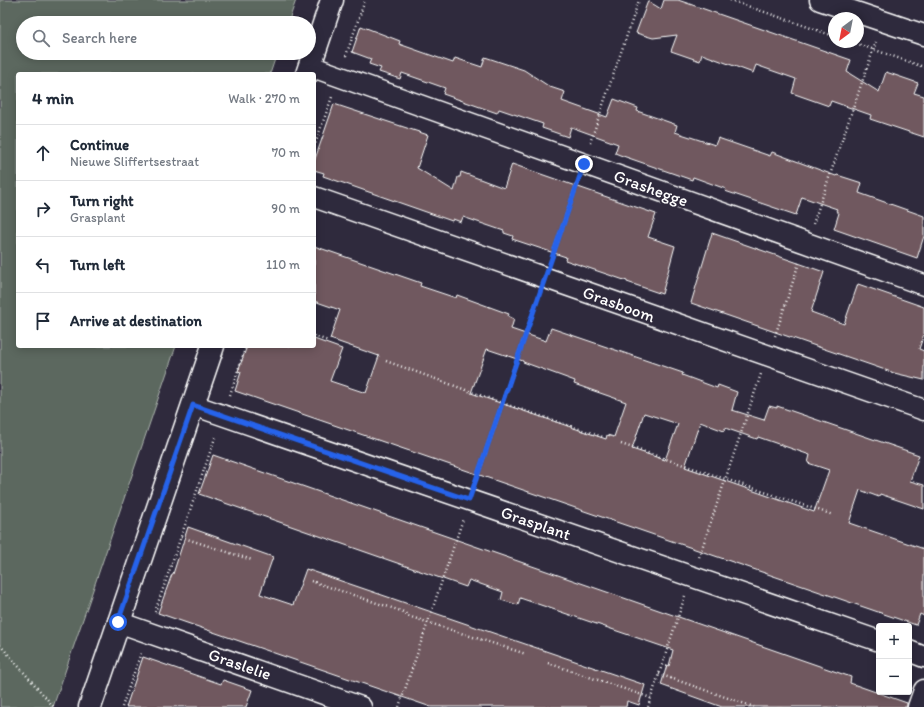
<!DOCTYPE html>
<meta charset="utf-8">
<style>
:root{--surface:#fff;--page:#f6f6f7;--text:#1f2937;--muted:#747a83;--line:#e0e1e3}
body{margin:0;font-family:Itim,sans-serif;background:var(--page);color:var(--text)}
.controls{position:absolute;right:12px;bottom:12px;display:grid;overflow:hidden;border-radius:4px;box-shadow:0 2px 10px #0003}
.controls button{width:36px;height:36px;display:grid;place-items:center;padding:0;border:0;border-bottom:1px solid var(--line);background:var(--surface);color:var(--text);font:20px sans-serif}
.compass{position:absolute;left:828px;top:12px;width:36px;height:36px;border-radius:50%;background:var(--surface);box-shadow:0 2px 10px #0003;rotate:212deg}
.stop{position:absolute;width:12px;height:12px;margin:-9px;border:3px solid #2563eb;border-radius:50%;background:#fff}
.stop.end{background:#2563eb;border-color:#fff;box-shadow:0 1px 4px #0008}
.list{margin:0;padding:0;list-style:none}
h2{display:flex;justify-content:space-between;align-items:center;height:52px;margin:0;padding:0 16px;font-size:17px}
h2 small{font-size:13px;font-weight:400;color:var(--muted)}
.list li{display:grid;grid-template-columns:26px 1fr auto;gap:12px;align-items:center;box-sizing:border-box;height:56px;padding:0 16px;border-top:1px solid var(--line)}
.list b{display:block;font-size:15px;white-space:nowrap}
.list p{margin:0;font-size:13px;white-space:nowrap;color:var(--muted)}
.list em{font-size:13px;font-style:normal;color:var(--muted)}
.icon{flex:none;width:22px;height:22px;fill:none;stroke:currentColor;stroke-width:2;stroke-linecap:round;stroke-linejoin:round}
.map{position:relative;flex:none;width:924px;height:707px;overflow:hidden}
.search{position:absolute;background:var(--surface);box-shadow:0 2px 10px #0003;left:16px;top:16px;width:300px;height:44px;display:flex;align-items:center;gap:10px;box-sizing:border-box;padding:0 14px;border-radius:22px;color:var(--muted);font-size:15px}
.panel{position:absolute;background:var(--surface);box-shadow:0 2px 10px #0003;left:16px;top:72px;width:300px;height:276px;border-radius:4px}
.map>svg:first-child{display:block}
.green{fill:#5b685e;stroke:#adb4ae}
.building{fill:#6f595e;stroke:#fff;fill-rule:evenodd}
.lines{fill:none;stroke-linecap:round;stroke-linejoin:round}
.street-casing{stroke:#fff;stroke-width:23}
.secondary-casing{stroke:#fff;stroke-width:25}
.path{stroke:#fff;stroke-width:2.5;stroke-dasharray:1 3;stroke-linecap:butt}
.street{stroke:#2f2a3d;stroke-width:20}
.secondary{stroke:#2f2a3d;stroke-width:22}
.route{stroke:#2563eb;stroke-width:5}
.labels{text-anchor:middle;stroke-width:4;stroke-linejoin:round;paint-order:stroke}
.street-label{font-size:17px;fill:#fff;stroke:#2f2a3d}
</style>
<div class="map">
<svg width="924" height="707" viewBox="0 0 924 707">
<rect width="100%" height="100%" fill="#2f2a3d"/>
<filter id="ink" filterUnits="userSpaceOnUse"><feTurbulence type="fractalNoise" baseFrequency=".025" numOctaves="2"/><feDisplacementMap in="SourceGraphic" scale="8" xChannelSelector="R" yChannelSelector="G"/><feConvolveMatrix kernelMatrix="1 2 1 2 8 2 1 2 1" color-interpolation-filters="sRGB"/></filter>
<g filter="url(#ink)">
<path class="green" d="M 0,0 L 296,0 L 288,23 L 23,23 L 23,53 L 277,53 L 270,74 L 18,74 L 18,346 L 176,346 L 53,707 L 0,707 Z"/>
<path class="building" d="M 664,0 L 678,0 L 851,60 L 847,72 L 879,92 L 886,72 L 918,83 L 914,93 L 924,96 L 924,137 L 870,119 L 871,115 L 831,101 L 829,106 L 792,93 L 796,79 L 756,65 L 753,73 L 702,54 L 700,61 L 671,51 L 677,35 L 653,38 L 636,33 L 648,1 L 661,9 Z
M 361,26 L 400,41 L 399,44 L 453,63 L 455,58 L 482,67 L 485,57 L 524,70 L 550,87 L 565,92 L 562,101 L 607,117 L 614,99 L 638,108 L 637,111 L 677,125 L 675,132 L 715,145 L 718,138 L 770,156 L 772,152 L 836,176 L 837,175 L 862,183 L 859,193 L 924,216 L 924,236 L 917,258 L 834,229 L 839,213 L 836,211 L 837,209 L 802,197 L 796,215 L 725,191 L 726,189 L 693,177 L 692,180 L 620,155 L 615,153 L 618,144 L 571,127 L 568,137 L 542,128 L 543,124 L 499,109 L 497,113 L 443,94 L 445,88 L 402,73 L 400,79 L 379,72 L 381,68 L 369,64 L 371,59 L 352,52 Z
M 334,104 L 428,135 L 417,168 L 454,191 L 458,177 L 460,177 L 461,172 L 504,188 L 512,164 L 656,214 L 648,237 L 675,246 L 662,294 L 627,282 L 627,281 L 565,260 L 566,257 L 512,239 L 513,236 L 504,233 L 504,231 L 463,217 L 461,222 L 453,219 L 452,221 L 323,176 L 324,173 L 314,170 L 314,162 Z
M 712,233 L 824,272 L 811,312 L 844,324 L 858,284 L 924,307 L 924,334 L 919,349 L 924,351 L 924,380 L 894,373 L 691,303 Z
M 314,246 L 421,283 L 420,286 L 456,298 L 457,295 L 509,314 L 508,316 L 514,319 L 511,329 L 546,341 L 551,328 L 683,373 L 682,375 L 717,388 L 718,385 L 737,392 L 732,410 L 764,420 L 769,406 L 777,408 L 777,406 L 919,455 L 910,481 L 924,485 L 924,509 L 880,494 L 879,497 L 860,490 L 849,523 L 924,549 L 924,616 L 920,614 L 916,625 L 235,391 L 241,372 L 238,371 L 247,346 L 314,346 L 314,339 L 342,349 L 330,381 L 366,393 L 379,356 L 330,339 L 340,310 L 314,301 ZM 487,349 L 523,361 L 523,362 L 575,381 L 574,384 L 626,402 L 614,437 L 607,435 L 606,439 L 471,393 ZM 644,413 L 678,424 L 665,460 L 632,449 ZM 700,422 L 724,431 L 725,428 L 757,439 L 758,437 L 810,455 L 808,463 L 829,470 L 814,512 L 685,467 Z
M 213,455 L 851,677 L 850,683 L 907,703 L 907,707 L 722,707 L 661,685 L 667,665 L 669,666 L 673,650 L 520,598 L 518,605 L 501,600 L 503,592 L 469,580 L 466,587 L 199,494 Z
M 188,527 L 273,557 L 260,594 L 293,605 L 306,569 L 645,685 L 639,705 L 627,701 L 626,707 L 431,707 L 158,613 L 172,574 L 173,574 Z
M 143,657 L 221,684 L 223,680 L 252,690 L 246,707 L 126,707 Z"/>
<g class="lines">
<g class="street-casing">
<path id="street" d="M 820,0 L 924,35
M 310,66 L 924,285
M 314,197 L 924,410
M 193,405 L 879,641
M 118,622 L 361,707
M 909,651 L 924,657
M 918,707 L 924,690"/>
</g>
<g class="secondary-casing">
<path id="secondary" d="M 307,74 L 332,0
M 90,707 L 213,346"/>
</g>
<path class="path" d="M 730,0 L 834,36
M 852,42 L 924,67
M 346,56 L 365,0
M 590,143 L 639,0
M 314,147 L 332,97
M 813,224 L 876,42
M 552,257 L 577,184
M 314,336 L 328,341
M 775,336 L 799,263
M 386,361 L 502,403 L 603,437
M 230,395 L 246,346
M 621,444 L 833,515
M 476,480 L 538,298
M 181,537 L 252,560
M 699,557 L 761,374
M 311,581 L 404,612 L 408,616 L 526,654
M 155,612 L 216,435
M 0,645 L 54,707
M 548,663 L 651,698
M 659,674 L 754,707
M 122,707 L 141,653
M 399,707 L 463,519
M 648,707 L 685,596"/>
<use href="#street" class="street"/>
<use href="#secondary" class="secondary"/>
</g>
</g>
<g class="lines" filter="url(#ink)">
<path class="route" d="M 118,622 L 193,405 L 469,500 L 584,164"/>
</g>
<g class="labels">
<g class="street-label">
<text transform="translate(651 188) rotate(20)" y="6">Grashegge</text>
<text transform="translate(619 304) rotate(20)" y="6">Grasboom</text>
<text transform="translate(536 523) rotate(19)" y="6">Grasplant</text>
<text transform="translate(240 664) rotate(19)" y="6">Graslelie</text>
</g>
</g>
</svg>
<div class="controls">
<button>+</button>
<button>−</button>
</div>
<svg class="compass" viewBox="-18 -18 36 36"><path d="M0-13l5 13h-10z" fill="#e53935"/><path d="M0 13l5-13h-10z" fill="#747a83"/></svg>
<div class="stop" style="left:118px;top:622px"></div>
<div class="stop end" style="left:584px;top:164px"></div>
<div class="search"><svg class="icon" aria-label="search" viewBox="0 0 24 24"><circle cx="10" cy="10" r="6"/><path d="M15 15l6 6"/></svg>Search here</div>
<section class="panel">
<h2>4 min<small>Walk · 270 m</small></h2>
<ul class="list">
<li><svg class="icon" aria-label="ahead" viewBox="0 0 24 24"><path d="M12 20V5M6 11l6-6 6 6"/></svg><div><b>Continue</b><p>Nieuwe Sliffertsestraat</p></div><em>70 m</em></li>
<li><svg class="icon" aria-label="right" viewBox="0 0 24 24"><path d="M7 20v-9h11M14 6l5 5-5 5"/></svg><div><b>Turn right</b><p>Grasplant</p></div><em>90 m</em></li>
<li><svg class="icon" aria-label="left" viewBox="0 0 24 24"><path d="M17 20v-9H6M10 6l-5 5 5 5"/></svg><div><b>Turn left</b></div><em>110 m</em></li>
<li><svg class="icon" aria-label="arrive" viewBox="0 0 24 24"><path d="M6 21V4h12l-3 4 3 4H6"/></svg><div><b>Arrive at destination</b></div></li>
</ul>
</section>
</div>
